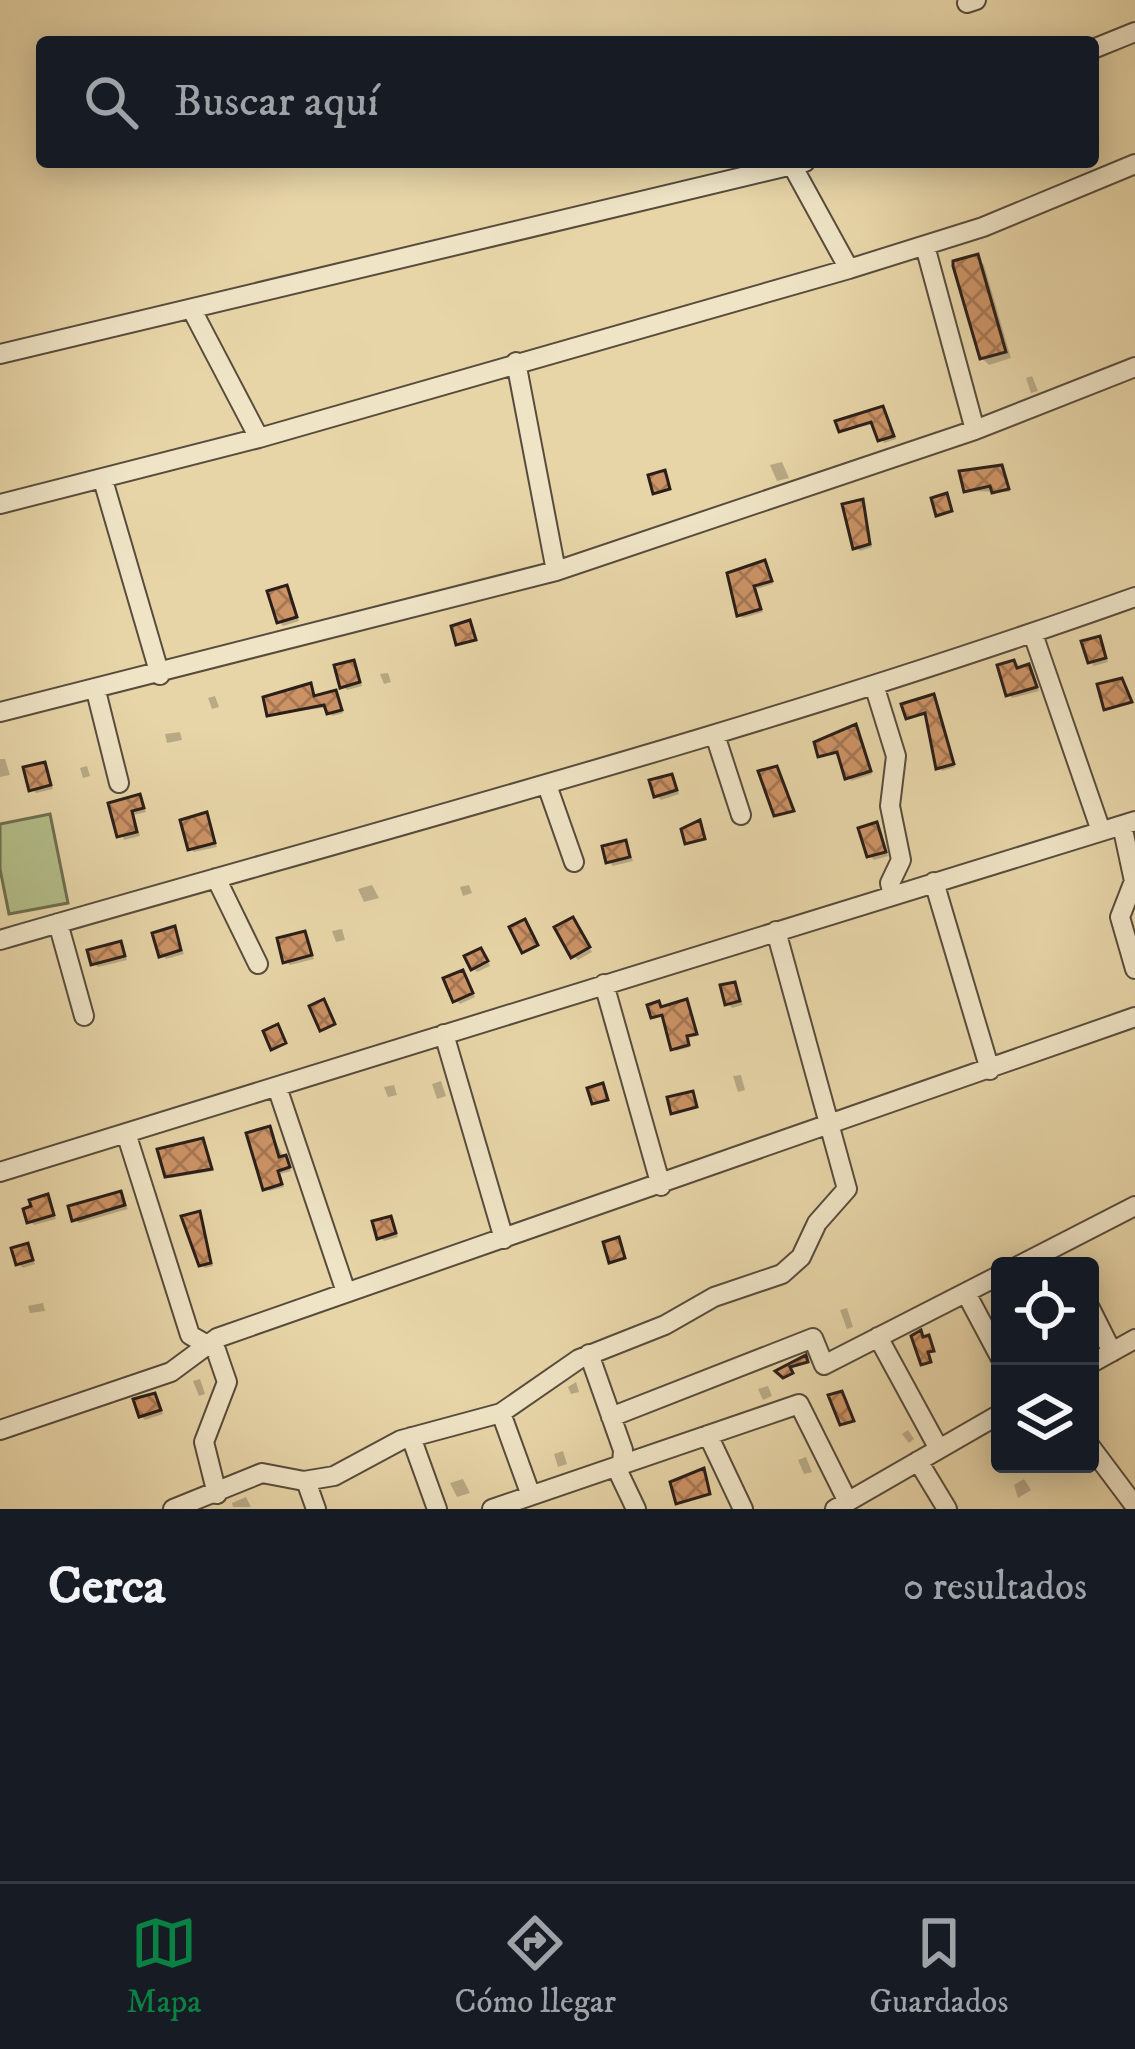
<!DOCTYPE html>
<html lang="es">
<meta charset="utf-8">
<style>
:root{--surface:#171b24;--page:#20242c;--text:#f1f3f6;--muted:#9ea1a6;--line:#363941;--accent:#0b8043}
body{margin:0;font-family:"IM FELL DW Pica",serif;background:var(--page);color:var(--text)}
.controls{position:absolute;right:36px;bottom:36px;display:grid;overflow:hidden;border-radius:12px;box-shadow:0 6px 30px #0003}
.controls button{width:108px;height:108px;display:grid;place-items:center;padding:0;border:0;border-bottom:3px solid var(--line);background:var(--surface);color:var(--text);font:60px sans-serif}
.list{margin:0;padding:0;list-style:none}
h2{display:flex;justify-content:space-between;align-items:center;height:156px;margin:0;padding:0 48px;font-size:51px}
h2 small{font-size:39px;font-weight:400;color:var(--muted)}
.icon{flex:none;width:66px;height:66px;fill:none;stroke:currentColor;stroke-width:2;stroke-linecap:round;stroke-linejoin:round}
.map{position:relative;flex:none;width:1135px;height:1509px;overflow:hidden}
.search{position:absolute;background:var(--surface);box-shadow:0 6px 30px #0003;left:36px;right:36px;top:36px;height:132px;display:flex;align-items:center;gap:30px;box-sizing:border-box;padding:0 42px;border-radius:12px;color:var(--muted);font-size:45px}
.sheet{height:372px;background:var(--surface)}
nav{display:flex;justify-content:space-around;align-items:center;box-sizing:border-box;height:168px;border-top:3px solid var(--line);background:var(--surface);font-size:33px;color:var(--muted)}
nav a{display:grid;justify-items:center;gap:6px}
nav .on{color:var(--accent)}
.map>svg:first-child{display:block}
.grass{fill:#b3be89;stroke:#6e6e51;stroke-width:3}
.shadow{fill:#0003}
.building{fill:url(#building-cross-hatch);stroke:#291e19;stroke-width:3}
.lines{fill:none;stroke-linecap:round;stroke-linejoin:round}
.minor-casing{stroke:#584c3d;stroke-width:22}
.minor{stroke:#efe4c6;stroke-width:18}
</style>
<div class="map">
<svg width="1135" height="1509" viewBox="0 0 1135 1509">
<defs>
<pattern id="building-cross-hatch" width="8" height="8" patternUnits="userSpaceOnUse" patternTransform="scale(3)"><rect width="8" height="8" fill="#cc9366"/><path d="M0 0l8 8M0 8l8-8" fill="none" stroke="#a67753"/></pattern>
</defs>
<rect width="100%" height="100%" fill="#e7d5a8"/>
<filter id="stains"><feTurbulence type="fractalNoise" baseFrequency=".00167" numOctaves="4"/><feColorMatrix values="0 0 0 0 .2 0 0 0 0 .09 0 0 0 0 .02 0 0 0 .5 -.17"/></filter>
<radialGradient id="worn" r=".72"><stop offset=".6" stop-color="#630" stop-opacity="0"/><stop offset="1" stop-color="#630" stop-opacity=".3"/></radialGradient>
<path class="grass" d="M 50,814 L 68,903 L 9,914 L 0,869 L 0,824 Z"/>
<path class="shadow" d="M 977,258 L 984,265 L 1011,358 L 989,365 L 982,358 Z
M 1032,376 L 1038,391 L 1031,393 L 1026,378 Z
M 882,409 L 896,439 L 884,443 L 875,424 L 842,430 Z
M 782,462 L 789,478 L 777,481 L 770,465 Z
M 1001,468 L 1010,492 L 967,491 Z
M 862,502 L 872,547 L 860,551 L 856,547 Z
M 765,564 L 773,584 L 756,589 L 763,612 L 743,618 L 739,615 Z
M 286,589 L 299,621 L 283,626 L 279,621 Z
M 1099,639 L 1108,662 L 1094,666 L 1090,661 Z
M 353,663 L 362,686 L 347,690 L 343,686 Z
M 1013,663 L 1019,670 L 1032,672 L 1039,691 L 1012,698 L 1008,694 Z
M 388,673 L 391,682 L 384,684 L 380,674 Z
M 312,689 L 315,699 L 335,693 L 343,713 L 332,716 L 328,707 L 270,715 Z
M 215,696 L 219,707 L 212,709 L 208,698 Z
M 933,697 L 955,767 L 942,771 L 928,715 L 908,717 Z
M 855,727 L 872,774 L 851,781 L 841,754 L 820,755 Z
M 180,732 L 182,740 L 167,743 L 165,734 Z
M 0,759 L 5,759 L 10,775 L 0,777 Z
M 45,765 L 53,789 L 36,793 L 32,789 Z
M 87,766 L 90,776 L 83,778 L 80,768 Z
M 672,777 L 679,794 L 661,800 L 656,795 Z
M 139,798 L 146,812 L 134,815 L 140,836 L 124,840 L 111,805 Z
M 206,815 L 217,847 L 194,852 L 190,848 Z
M 877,825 L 888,856 L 874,860 L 870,856 Z
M 625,843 L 633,861 L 613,866 L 609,862 Z
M 372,885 L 379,898 L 364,902 L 358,889 Z
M 469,885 L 472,893 L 463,896 L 460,887 Z
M 576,925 L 592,952 L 578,960 L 574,956 Z
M 174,929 L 184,954 L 166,959 L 162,955 Z
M 342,929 L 345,940 L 336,942 L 332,931 Z
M 304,934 L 314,959 L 290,965 L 286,961 Z
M 120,945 L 127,960 L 98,967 L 94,963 Z
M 485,955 L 490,966 L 477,972 L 473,968 Z
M 466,977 L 475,997 L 460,1004 L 456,1000 Z
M 734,985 L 743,1005 L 732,1008 L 728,1003 Z
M 688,1005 L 697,1036 L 688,1038 L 690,1047 L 676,1051 L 665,1017 L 654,1017 Z
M 741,1075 L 745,1090 L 738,1092 L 733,1076 Z
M 441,1081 L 446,1096 L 437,1099 L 432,1084 Z
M 394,1085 L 397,1095 L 388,1097 L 384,1087 Z
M 269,1129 L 291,1171 L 280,1174 L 284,1187 L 269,1191 Z
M 202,1141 L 213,1171 L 170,1178 L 167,1175 Z
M 120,1195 L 128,1209 L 79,1223 L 75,1219 Z
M 47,1198 L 56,1219 L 34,1225 L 30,1221 Z
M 199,1214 L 213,1266 L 205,1268 L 201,1265 Z
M 390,1219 L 398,1237 L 384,1241 L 380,1237 Z
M 27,1247 L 35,1264 L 23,1268 L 19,1264 Z
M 43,1303 L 45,1311 L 30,1313 L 28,1306 Z
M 847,1308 L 853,1327 L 847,1329 L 840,1310 Z
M 200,1379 L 205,1394 L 199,1396 L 193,1381 Z
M 576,1382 L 579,1392 L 571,1394 L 568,1387 Z
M 768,1386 L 772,1396 L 763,1400 L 758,1389 Z
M 154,1396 L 163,1414 L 145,1420 L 141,1416 Z
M 908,1430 L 914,1439 L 909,1443 L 902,1434 Z
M 563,1451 L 567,1464 L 558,1467 L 554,1454 Z
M 806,1457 L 812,1472 L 804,1474 L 798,1460 Z
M 463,1479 L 470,1493 L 457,1497 L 450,1483 Z
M 1024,1479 L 1031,1490 L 1018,1498 L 1014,1485 Z
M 246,1497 L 251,1507 L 233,1507 L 232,1503 Z"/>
<path class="building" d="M 978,254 L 1006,352 L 980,359 L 953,266 L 953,261 Z
M 883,406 L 894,436 L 878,441 L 871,422 L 839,432 L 835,421 Z
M 1002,465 L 1009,489 L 992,493 L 990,486 L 964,492 L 959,471 Z
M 665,470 L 670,489 L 653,494 L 648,475 Z
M 947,493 L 952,511 L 936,516 L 931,498 Z
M 863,499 L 870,544 L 853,549 L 842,504 Z
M 765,560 L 772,581 L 754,586 L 761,609 L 737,616 L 727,573 Z
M 287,585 L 297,617 L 277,623 L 267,591 Z
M 470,620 L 476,640 L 456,645 L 451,626 Z
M 1100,636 L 1106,658 L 1088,663 L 1081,641 Z
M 354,660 L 360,682 L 340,688 L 334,665 Z
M 1014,660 L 1017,668 L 1029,664 L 1037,687 L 1006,696 L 997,665 Z
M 1122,678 L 1132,702 L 1104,710 L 1097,684 Z
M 311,683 L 314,696 L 336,690 L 342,710 L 327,714 L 324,705 L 267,716 L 263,697 Z
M 934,694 L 954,764 L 936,769 L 925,713 L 906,719 L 901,704 Z
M 856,724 L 871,771 L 845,779 L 837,752 L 818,757 L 814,742 Z
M 45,762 L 51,785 L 29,791 L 23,767 Z
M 777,766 L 794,811 L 774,816 L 758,771 Z
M 672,774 L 677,790 L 654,797 L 649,780 Z
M 140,794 L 144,808 L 132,811 L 137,832 L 117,837 L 108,803 Z
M 207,812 L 215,843 L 188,850 L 180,820 Z
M 700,820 L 705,839 L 685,844 L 681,829 Z
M 877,822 L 886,852 L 867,857 L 858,828 Z
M 626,840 L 630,857 L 606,863 L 602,846 Z
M 573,917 L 590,947 L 571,958 L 554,927 Z
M 525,919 L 538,945 L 522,953 L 509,927 Z
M 175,926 L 181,950 L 159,957 L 152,933 Z
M 305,931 L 312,955 L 283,963 L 277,938 Z
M 121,941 L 125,956 L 91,965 L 87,950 Z
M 481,948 L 488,961 L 471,970 L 464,956 Z
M 463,970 L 473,993 L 453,1002 L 443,978 Z
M 735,982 L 740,1001 L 725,1005 L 720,985 Z
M 324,999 L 335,1024 L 320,1031 L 309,1006 Z
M 687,999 L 697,1034 L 687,1036 L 689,1045 L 671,1050 L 662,1015 L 651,1018 L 647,1005 L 659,1001 L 661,1007 Z
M 278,1024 L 286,1043 L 271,1050 L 263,1031 Z
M 603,1083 L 608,1100 L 592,1104 L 587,1088 Z
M 693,1091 L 697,1107 L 671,1114 L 667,1097 Z
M 270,1126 L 279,1157 L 286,1155 L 290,1167 L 278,1171 L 282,1184 L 263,1190 L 246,1133 Z
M 203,1138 L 212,1169 L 165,1177 L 157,1149 Z
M 121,1191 L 125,1205 L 72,1221 L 68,1206 Z
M 48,1194 L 54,1215 L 27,1223 L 23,1209 L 31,1206 L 29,1200 Z
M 200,1211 L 211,1263 L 199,1266 L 181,1216 Z
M 391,1216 L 396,1233 L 377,1239 L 372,1221 Z
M 619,1237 L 625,1258 L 609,1263 L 603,1242 Z
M 28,1243 L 33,1260 L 16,1265 L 11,1248 Z
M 921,1330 L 923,1337 L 929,1335 L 934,1351 L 928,1352 L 931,1362 L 921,1365 L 911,1336 Z
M 806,1355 L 808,1362 L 790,1367 L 793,1373 L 783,1378 L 775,1371 Z
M 842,1391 L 854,1421 L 840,1425 L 828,1395 Z
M 155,1393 L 161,1410 L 139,1417 L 133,1399 Z
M 704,1468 L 710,1494 L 676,1504 L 670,1482 Z"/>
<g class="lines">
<g class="minor-casing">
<path id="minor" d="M 967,3 L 976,0
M 1093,49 L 1135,32
M 793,167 L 849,269
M 925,246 L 975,430
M 192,310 L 259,438
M 0,354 L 805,162
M 516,362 L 556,571
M 103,480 L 160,675
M 0,504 L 259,438 L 849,269 L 983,227 L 1135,164
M 1033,634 L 1101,831
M 874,685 L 896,756 L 890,806 L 901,860 L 890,883 L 893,895
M 96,691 L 119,783
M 0,712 L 556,571 L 975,430 L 1135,367
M 715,735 L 741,815
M 548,788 L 574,862
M 1122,825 L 1134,881 L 1120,917 L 1135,969
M 216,878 L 258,964
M 934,882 L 990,1070
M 58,923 L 84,1016
M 0,940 C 380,830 762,730 1135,597
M 604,984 L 661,1186
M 444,1034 L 504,1239
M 277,1087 L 346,1292
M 126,1133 L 190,1335 L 216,1350 L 227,1382 L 204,1442 L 217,1494
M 0,1172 L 1135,821
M 1018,1266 L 1135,1206
M 966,1293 L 1000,1357
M 1090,1308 L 1112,1352
M 878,1337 L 939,1449
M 589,1354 L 623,1450 L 622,1465
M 1090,1364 L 1135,1339
M 501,1413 L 530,1493
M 611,1417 L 813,1338 L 824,1365 L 1000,1275
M 0,1430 L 171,1372 L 217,1338 L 1135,1017
M 708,1435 L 743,1509
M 411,1437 L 437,1509
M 1090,1446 L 1135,1506
M 918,1461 L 947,1509
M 616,1467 L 636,1509
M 306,1481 L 316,1509
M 173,1509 L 262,1473 L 304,1481 L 334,1476 L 401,1440 L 501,1413 L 579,1359 L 665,1325 L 714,1297 L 782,1274 L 801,1257 L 817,1223 L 847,1189 L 776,931
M 492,1509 L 799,1404 L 848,1502
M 835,1509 L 1000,1414"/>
</g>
<use href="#minor" class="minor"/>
</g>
<rect width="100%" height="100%" filter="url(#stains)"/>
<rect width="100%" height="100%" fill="url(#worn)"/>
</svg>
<div class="controls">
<button><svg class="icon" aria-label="locate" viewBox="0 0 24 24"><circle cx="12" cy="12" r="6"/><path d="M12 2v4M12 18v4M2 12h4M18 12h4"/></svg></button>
<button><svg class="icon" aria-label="layers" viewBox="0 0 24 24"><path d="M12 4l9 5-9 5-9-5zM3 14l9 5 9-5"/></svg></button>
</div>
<div class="search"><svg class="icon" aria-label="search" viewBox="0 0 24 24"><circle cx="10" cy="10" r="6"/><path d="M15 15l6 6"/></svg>Buscar aquí</div>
</div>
<section class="sheet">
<h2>Cerca<small>0 resultados</small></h2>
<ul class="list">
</ul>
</section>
<nav>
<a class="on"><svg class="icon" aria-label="map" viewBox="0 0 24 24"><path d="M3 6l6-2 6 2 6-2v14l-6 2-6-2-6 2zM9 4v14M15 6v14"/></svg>Mapa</a>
<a><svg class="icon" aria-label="directions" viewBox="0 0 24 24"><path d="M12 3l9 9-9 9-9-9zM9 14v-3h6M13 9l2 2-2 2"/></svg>Cómo llegar</a>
<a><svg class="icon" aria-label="saved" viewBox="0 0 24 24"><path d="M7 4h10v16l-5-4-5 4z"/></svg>Guardados</a>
</nav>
